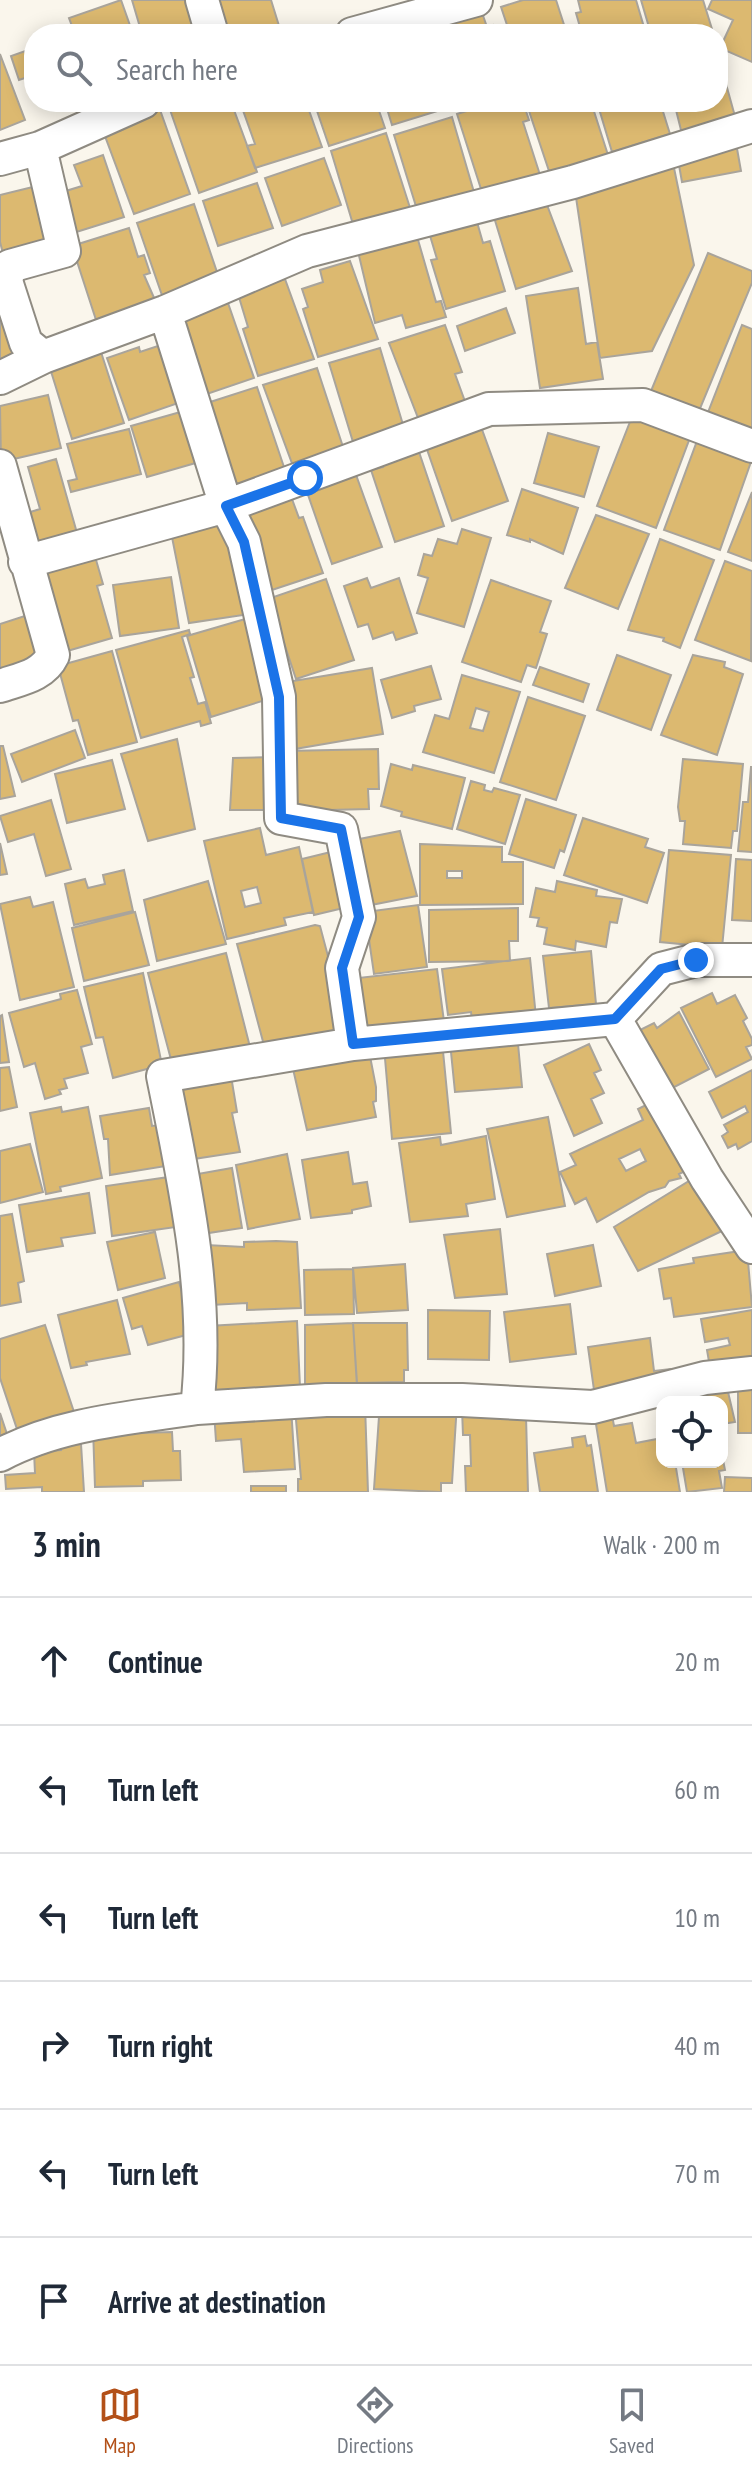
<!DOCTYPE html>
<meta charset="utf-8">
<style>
:root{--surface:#fff;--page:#f2f2f3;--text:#1f2937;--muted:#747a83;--line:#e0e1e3;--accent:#b35018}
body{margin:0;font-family:"PT Sans Narrow",sans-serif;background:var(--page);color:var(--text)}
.controls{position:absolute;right:24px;bottom:24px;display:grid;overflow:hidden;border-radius:16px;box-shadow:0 4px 20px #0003}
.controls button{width:72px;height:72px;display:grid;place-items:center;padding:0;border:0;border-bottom:2px solid var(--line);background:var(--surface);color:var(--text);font:40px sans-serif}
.stop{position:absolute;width:24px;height:24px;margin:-18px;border:6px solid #1a73e8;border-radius:50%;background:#fff}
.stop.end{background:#1a73e8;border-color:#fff;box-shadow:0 2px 8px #0008}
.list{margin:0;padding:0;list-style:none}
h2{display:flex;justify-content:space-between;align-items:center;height:104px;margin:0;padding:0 32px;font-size:34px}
h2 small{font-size:26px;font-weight:400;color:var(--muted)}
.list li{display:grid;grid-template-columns:52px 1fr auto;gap:24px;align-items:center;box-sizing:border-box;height:128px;padding:0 32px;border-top:2px solid var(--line)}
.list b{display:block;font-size:30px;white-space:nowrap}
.list em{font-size:26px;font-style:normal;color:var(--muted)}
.icon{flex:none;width:44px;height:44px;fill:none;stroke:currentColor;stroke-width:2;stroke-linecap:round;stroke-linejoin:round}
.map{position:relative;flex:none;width:752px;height:1492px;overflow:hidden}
.search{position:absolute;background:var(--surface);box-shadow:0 4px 20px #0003;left:24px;right:24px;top:24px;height:88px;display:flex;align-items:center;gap:20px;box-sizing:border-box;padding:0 28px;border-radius:32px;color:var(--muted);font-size:30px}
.sheet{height:872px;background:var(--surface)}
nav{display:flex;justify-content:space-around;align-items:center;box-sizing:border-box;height:112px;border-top:2px solid var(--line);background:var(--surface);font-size:22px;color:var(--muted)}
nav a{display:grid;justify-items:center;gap:4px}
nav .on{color:var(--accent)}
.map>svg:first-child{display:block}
.building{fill:#dcb970;stroke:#a9a49b;stroke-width:2;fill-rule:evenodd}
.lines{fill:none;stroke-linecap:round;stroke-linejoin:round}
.street-casing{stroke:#8f8b82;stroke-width:36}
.street{stroke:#fff;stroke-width:32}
.route{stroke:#1a73e8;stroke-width:10}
</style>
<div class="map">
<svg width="752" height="1492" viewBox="0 0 752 1492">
<rect width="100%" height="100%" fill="#faf6ec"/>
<path class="building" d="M 121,0 L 133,34 L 75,34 L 69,18 Z
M 132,0 L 194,0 L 205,34 L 142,34 Z
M 215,0 L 271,0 L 280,29 L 264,34 L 226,34 Z
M 523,0 L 556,0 L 567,34 L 510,34 L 501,7 Z
M 578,0 L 636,0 L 646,34 L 582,34 L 576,13 L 581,12 Z
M 641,0 L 703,0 L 712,29 L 694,34 L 651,34 Z
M 712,0 L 752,0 L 752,62 L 720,48 L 733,20 L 708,9 Z
M 480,7 L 487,27 L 493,25 L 496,34 L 434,34 L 431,22 Z
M 34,48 L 34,75 L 19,80 L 11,56 Z
M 0,54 L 25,120 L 0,130 Z
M 718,55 L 736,120 L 682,134 L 674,102 L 718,102 Z
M 174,102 L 231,102 L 257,172 L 199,193 L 168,104 Z
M 240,102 L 306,102 L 322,147 L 255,168 L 247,146 L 255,144 Z
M 314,102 L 376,102 L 385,128 L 329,146 Z
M 385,102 L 446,102 L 447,108 L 392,125 Z
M 496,102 L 523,102 L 529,120 L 523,122 L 541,178 L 486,195 L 484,188 L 481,189 L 457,114 Z
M 526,102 L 591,102 L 608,155 L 550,174 Z
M 597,102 L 660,102 L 670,134 L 612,152 Z
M 159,107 L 190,194 L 134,214 L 102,128 Z
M 452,117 L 476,199 L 419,216 L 394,135 Z
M 386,133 L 412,214 L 355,231 L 331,151 Z
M 736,143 L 741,171 L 682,182 L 677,154 Z
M 103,155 L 124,217 L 70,234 L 56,194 L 82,186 L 74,165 Z
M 324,158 L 341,205 L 282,226 L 265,178 Z
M 674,168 L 694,265 L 652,351 L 600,358 L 574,184 Z
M 257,183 L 273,228 L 218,246 L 203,201 Z
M 41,185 L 60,245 L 4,257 L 0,242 L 0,195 Z
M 544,197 L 572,271 L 516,289 L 493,214 Z
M 194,204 L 221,284 L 165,304 L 137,223 Z
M 475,215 L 483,243 L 490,241 L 505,291 L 446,309 L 431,260 L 437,259 L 428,229 Z
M 414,226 L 436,302 L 441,301 L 446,317 L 406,328 L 402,315 L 375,323 L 356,243 Z
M 129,228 L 138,257 L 144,255 L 150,273 L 144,275 L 158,307 L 98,326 L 72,246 Z
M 708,253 L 752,271 L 752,283 L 699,411 L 651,391 Z
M 350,261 L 378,339 L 318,357 L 303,309 L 308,307 L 302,289 L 323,282 L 320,270 Z
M 0,277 L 27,360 L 0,369 Z
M 285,279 L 314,359 L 258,376 L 243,329 L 248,327 L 238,294 Z
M 578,288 L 586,344 L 597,342 L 603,379 L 540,388 L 526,296 Z
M 228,303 L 254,378 L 198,397 L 169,316 Z
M 506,308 L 515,333 L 465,351 L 457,326 Z
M 445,325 L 462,372 L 455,374 L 467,407 L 420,423 L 389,343 Z
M 742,325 L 752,329 L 752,432 L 707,415 Z
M 170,342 L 190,399 L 129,420 L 107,358 L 139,347 L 140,352 Z
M 380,348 L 404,428 L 353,442 L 329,363 Z
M 100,349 L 124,423 L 72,439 L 49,365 Z
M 317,368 L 346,456 L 293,466 L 263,385 Z
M 257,387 L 286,473 L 231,489 L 201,405 Z
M 48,395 L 61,448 L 1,462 L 0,406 Z
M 191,409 L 206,460 L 147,477 L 131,426 Z
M 635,409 L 691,435 L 656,528 L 597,506 Z
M 480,424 L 508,501 L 452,521 L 423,438 Z
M 129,429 L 141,474 L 71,492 L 68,481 L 77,479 L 67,444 Z
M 548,433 L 599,447 L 584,497 L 534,483 Z
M 700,433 L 752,459 L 720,550 L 664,530 Z
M 417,446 L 444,526 L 395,542 L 371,470 L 383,467 L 380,458 Z
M 56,459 L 79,540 L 25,554 L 27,513 L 40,509 L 28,467 Z
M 355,472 L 382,547 L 332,564 L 306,489 Z
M 522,489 L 578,508 L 563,554 L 530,539 L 530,542 L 507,535 Z
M 289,491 L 299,518 L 303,517 L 323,573 L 266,592 L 240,507 Z
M 752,492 L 752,561 L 728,552 Z
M 596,515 L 649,534 L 618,609 L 565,588 Z
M 228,523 L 250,614 L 189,623 L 171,532 Z
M 462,529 L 491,538 L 464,627 L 417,613 L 428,578 L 418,575 L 424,554 L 432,556 L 438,539 L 457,544 Z
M 660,539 L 714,560 L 680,648 L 663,641 L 664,638 L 628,630 Z
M 92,546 L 103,584 L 97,586 L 112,638 L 57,654 L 31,568 Z
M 725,561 L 752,571 L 751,661 L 695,640 Z
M 171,577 L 179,628 L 120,636 L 113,585 Z
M 367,578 L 371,588 L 399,578 L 417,633 L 396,640 L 393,632 L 373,639 L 368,624 L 358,627 L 344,586 Z
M 326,579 L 354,660 L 296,679 L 281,634 L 262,601 Z
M 491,580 L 551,601 L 540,632 L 547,634 L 536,668 L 527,665 L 521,682 L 462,662 Z
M 34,613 L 48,660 L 0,675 L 0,624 Z
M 252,617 L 275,697 L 211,717 L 187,636 Z
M 189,630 L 190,634 L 182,637 L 194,677 L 190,678 L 198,704 L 205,702 L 211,723 L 201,726 L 200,721 L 141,738 L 116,650 Z
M 112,651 L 137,742 L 88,755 L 78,720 L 73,721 L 58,666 Z
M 617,655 L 671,675 L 651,730 L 597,710 Z
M 693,655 L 725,662 L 724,667 L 743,674 L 717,755 L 661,735 Z
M 431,666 L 441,699 L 414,706 L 415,711 L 392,718 L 381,680 Z
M 540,667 L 589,684 L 583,702 L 533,685 Z
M 372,668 L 383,734 L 289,750 L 287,682 Z
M 462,675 L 520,692 L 494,773 L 423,752 L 435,715 L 449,719 ZM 476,708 L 489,712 L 483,731 L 470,728 Z
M 528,697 L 585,716 L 556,800 L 500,782 Z
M 75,730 L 85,758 L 22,782 L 11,754 Z
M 177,739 L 195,829 L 148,841 L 121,754 Z
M 0,746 L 3,746 L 15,796 L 0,799 Z
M 378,749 L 379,789 L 368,789 L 369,809 L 288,811 L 286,751 Z
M 275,757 L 276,810 L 230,810 L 233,758 Z
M 683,759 L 743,764 L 737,831 L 733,831 L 731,848 L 683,844 L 685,821 L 680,821 L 678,807 Z
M 112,760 L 125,809 L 67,823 L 55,774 Z
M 391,764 L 412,770 L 413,765 L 465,778 L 452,829 L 401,816 L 402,812 L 381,806 Z
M 751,767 L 752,767 L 752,852 L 738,851 L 743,802 L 748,802 Z
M 471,781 L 485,785 L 484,790 L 492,792 L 494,788 L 520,795 L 505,844 L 457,829 Z
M 526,799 L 576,815 L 564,852 L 560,850 L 554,868 L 509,854 Z
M 51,800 L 71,869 L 46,876 L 34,834 L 8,842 L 0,816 Z
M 583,818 L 648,839 L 645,847 L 664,853 L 647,903 L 564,875 Z
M 260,828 L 266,855 L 299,847 L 313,912 L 284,918 L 286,925 L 227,939 L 204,841 ZM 257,887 L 261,903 L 245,907 L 241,891 Z
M 400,831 L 417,896 L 361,907 L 349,841 Z
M 0,843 L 7,874 L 0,875 Z
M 420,844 L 502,847 L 502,862 L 523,862 L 523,904 L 420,905 ZM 447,871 L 462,871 L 462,878 L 447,878 Z
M 339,850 L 352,906 L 314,915 L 302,859 Z
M 669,850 L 731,855 L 722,948 L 660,942 Z
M 736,859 L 752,860 L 752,921 L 732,920 Z
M 124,870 L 133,911 L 74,925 L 65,884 L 85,879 L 88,888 L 105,884 L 103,875 Z
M 208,881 L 226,944 L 157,961 L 144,900 Z
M 557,881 L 597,890 L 596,896 L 622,899 L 617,923 L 610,922 L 606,947 L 576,941 L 575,950 L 544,944 L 547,928 L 537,926 L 539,918 L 530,917 L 536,888 L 555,892 Z
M 30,897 L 33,907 L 53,902 L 74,987 L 20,1000 L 0,904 Z
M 418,905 L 427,967 L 374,974 L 365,912 Z
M 518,908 L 518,941 L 509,941 L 510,961 L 429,962 L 429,910 Z
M 135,912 L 149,965 L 84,981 L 72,928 Z
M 315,925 L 320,926 L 347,1028 L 265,1049 L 237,944 Z
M 591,951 L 596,1004 L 549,1008 L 543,956 Z
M 226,953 L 250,1047 L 173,1067 L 148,973 Z
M 530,958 L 536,1017 L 472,1020 L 471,1012 L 448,1015 L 442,969 Z
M 437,969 L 445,1029 L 365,1041 L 349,979 Z
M 143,973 L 162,1065 L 113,1078 L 103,1037 L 96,1038 L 84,987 Z
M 77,990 L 92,1044 L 81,1047 L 88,1073 L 64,1079 L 67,1088 L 59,1090 L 61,1094 L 45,1099 L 35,1063 L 24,1067 L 9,1013 L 61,999 L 60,994 Z
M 712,993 L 717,1004 L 735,995 L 747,1018 L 743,1021 L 752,1039 L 752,1045 L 746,1047 L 752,1059 L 716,1077 L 681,1008 Z
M 679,1012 L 709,1069 L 659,1095 L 628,1036 L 654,1023 L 657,1028 Z
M 2,1015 L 9,1062 L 0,1063 L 0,1016 Z
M 517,1033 L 522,1087 L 455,1092 L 450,1042 Z
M 442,1041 L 451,1133 L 392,1139 L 384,1047 Z
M 589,1044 L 601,1070 L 594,1073 L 604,1093 L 591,1099 L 602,1123 L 574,1136 L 544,1065 Z
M 368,1046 L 376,1087 L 376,1101 L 373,1102 L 376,1117 L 307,1130 L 291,1060 Z
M 9,1067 L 17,1107 L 0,1111 L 0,1068 Z
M 752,1070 L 752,1141 L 738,1149 L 736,1144 L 728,1148 L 722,1136 L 728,1132 L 724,1125 L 748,1112 L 745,1106 L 722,1118 L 709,1092 Z
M 231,1076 L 237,1112 L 232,1113 L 240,1152 L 187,1160 L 174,1086 Z
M 658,1099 L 691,1168 L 679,1174 L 681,1178 L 669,1181 L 665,1187 L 649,1192 L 597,1222 L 586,1198 L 575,1204 L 560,1172 L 576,1165 L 570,1154 L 643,1120 L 638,1109 ZM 640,1149 L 646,1161 L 626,1171 L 619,1159 Z
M 61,1107 L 62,1112 L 88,1107 L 102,1178 L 60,1187 L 61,1191 L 46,1194 L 30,1113 Z
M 149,1108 L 152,1126 L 161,1125 L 166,1166 L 110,1175 L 108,1139 L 104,1139 L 100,1116 Z
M 548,1117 L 565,1206 L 507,1217 L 487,1129 Z
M 486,1136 L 495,1199 L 466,1204 L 468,1216 L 410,1222 L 399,1143 L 440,1137 L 441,1145 Z
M 30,1144 L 43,1192 L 0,1203 L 0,1151 Z
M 348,1152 L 353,1184 L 367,1182 L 371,1206 L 352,1210 L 352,1213 L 311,1218 L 302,1160 Z
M 287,1154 L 300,1219 L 248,1229 L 236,1165 Z
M 232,1168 L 242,1228 L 202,1234 L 192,1175 Z
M 176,1176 L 183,1226 L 112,1236 L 106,1186 Z
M 694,1178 L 724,1230 L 638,1271 L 614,1227 Z
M 89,1193 L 95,1233 L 61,1238 L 63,1246 L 27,1252 L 19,1205 Z
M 12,1214 L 24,1281 L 18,1283 L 21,1302 L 0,1306 L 0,1216 Z
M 500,1229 L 507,1294 L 455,1298 L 444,1235 Z
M 155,1232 L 165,1278 L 118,1290 L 107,1242 Z
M 276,1241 L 297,1242 L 301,1308 L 247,1310 L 247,1303 L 211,1305 L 207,1245 L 244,1247 L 244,1242 Z
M 593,1245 L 601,1286 L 555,1296 L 547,1254 Z
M 747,1250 L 752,1307 L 674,1317 L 671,1298 L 664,1299 L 659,1269 L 694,1263 L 693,1258 Z
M 405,1264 L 408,1310 L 357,1313 L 353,1268 Z
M 353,1269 L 354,1314 L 305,1315 L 304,1270 Z
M 179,1282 L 194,1333 L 148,1345 L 142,1326 L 132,1329 L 123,1298 Z
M 117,1300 L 130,1354 L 86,1362 L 87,1365 L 71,1368 L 58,1315 Z
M 570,1304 L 576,1354 L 510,1362 L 504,1312 Z
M 428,1310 L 490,1311 L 489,1360 L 428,1359 Z
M 752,1310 L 752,1365 L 711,1373 L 707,1350 L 730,1345 L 728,1338 L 705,1342 L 701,1319 Z
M 297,1321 L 300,1387 L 212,1392 L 208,1326 Z
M 353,1323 L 407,1323 L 408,1370 L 404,1370 L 404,1382 L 357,1383 Z
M 353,1323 L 357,1386 L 305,1387 L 305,1325 Z
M 45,1325 L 77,1421 L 18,1432 L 0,1378 L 0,1339 Z
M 650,1338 L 654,1371 L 670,1369 L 672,1382 L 594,1390 L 588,1347 Z
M 738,1375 L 752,1375 L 752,1433 L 738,1433 Z
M 725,1379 L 735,1422 L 722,1424 L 722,1402 L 675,1402 Z
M 380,1402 L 457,1403 L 452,1483 L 441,1483 L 441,1492 L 374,1489 Z
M 365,1405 L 368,1492 L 298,1492 L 298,1479 L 301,1479 L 295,1408 Z
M 291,1407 L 295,1469 L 244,1472 L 241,1439 L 216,1441 L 214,1412 Z
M 462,1409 L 526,1416 L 528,1492 L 466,1492 L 465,1466 L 471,1466 L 470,1435 L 463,1435 Z
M 0,1413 L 7,1434 L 0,1436 Z
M 612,1415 L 614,1426 L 632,1423 L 636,1443 L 662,1438 L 662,1462 L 675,1462 L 680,1492 L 607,1492 L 595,1418 Z
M 140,1427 L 140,1433 L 172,1432 L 173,1451 L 180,1451 L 181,1480 L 143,1481 L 143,1486 L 95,1487 L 93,1428 Z
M 585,1436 L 587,1446 L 591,1445 L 598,1492 L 540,1492 L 534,1453 L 573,1447 L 572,1438 Z
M 81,1444 L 84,1492 L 42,1492 L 42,1487 L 6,1489 L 5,1475 L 35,1473 L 34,1452 L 61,1450 L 60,1445 Z
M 722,1455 L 725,1470 L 719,1471 L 722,1488 L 687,1492 L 682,1462 L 722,1462 Z
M 725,1477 L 752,1478 L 752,1492 L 724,1492 Z
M 251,1486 L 286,1486 L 286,1492 L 251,1492 Z"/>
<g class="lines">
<g class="street-casing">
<path id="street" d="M 202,0 L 212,34
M 352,34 L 476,0
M 40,148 L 64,251 L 10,266 L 6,281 L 26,343 L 43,357 L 165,312 L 307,251 L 573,182 L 752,126
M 0,159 L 40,148 L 143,102
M 165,312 L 226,506 L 489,409 L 643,405 L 752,446
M 0,378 L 43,357
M 0,466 L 53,655 C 43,676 20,679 0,686
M 25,562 L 226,506 L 244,542 L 279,697 L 281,818 L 341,829 L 359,917 L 342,968 L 353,1044
M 615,1019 L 707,1179 L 752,1247
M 197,1408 L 326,1400 L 462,1400 L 593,1407 L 705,1378 L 752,1373
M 0,1455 C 60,1423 131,1418 197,1408 C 210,1297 185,1185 163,1076 L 353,1044 L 615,1019 L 661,969 L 696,960 L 752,960"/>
</g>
<use href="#street" class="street"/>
</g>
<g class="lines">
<path class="route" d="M 305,478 L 226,506 L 244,542 L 279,697 L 281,818 L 341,829 L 359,917 L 342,968 L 353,1044 L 615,1019 L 661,969 L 696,960"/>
</g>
</svg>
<div class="controls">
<button><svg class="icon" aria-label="locate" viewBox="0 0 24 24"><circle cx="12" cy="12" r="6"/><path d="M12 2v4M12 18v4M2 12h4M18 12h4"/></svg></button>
</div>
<div class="stop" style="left:305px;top:478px"></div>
<div class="stop end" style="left:696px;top:960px"></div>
<div class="search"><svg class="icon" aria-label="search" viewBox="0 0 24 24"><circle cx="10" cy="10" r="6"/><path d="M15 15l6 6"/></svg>Search here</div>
</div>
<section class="sheet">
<h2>3 min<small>Walk · 200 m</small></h2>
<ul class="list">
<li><svg class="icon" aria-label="ahead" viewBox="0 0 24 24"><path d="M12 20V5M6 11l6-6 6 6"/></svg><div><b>Continue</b></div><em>20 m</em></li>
<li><svg class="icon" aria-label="left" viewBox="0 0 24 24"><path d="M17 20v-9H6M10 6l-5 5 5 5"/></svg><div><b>Turn left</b></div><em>60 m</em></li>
<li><svg class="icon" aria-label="left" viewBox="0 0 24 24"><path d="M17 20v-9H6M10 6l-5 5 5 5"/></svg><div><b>Turn left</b></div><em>10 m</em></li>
<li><svg class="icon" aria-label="right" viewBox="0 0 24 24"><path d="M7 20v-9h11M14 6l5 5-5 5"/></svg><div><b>Turn right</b></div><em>40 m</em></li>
<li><svg class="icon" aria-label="left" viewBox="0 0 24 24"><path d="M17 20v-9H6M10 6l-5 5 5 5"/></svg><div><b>Turn left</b></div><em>70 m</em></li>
<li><svg class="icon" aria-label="arrive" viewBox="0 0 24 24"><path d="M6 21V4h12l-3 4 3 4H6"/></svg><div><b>Arrive at destination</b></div></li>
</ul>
</section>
<nav>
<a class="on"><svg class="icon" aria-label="map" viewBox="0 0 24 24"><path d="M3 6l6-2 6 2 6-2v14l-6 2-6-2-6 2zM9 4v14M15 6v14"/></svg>Map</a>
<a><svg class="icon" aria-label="directions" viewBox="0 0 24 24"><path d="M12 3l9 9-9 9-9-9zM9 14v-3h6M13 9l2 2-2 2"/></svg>Directions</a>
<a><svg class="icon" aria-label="saved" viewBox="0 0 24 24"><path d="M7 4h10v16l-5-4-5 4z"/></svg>Saved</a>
</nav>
